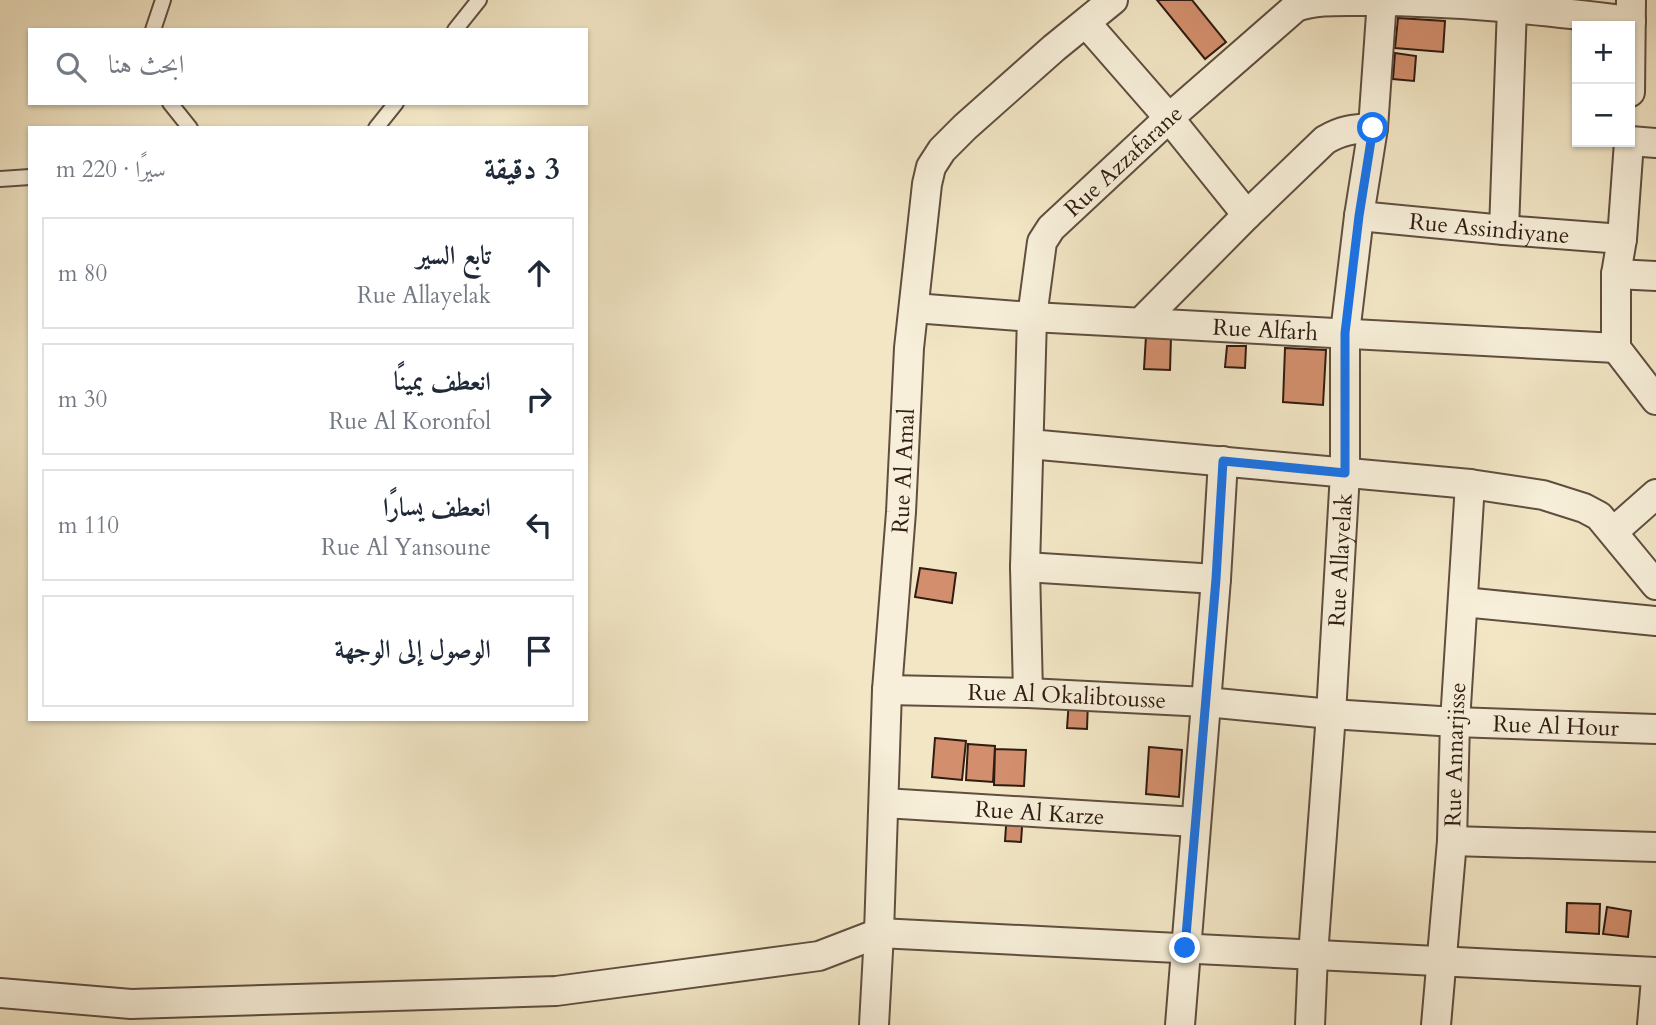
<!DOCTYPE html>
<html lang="ar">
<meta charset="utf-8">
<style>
:root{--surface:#fff;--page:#f6f6f7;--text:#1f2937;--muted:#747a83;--line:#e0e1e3}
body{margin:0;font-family:Cardo,Amiri,serif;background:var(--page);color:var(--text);direction:rtl}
.controls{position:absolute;right:21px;top:21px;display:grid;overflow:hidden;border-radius:0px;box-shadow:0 2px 5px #0004}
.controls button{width:63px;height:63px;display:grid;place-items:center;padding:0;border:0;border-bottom:2px solid var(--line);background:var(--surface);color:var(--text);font:35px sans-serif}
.stop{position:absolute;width:21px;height:21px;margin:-16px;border:5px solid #1a73e8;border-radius:50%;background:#fff}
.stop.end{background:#1a73e8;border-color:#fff;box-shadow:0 2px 7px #0008}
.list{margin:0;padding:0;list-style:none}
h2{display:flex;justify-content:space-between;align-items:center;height:91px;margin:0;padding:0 28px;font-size:30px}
h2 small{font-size:23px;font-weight:400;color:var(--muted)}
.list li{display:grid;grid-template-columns:46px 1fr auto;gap:21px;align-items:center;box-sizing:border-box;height:112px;margin:0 14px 14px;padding:0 14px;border:2px solid var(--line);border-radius:0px}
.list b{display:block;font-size:26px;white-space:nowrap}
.list p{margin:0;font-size:23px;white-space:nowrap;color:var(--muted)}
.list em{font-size:23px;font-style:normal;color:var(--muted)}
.icon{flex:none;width:38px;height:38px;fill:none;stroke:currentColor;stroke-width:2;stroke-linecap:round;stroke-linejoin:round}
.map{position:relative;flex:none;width:1656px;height:1025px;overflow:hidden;direction:ltr}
.search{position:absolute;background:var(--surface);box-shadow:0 2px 5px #0004;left:28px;top:28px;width:560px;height:77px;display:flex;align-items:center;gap:18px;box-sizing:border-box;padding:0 24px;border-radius:0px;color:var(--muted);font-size:26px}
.panel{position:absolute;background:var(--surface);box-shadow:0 2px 5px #0004;left:28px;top:126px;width:560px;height:595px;border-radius:0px;direction:rtl}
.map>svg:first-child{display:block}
.building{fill:#d38f6d;stroke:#301c13;stroke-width:2}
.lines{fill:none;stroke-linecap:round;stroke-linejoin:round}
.lane-casing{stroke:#604e40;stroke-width:18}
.street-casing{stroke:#604e40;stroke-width:32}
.lane{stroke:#f7efd9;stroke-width:14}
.street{stroke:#f7efd9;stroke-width:28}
.route{stroke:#1a73e8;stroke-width:9}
.labels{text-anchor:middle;stroke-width:5;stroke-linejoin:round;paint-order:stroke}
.street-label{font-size:23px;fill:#301c13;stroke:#f7efd9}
</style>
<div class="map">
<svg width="1656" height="1025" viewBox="0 0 1656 1025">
<rect width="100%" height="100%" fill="#f2e6c5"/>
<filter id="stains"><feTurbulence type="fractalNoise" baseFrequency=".00286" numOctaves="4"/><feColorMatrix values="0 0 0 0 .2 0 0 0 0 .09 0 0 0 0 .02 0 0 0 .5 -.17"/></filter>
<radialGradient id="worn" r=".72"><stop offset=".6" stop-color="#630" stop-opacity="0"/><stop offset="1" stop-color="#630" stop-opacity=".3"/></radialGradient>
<path class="building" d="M 1157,0 L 1192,0 L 1226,42 L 1205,59 Z
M 1398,18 L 1445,21 L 1443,52 L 1395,48 Z
M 1395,53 L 1416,56 L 1414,81 L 1393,79 Z
M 1146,336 L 1171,337 L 1170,370 L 1144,369 Z
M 1227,346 L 1246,346 L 1245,368 L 1225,367 Z
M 1285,348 L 1326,350 L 1323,405 L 1283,402 Z
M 920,568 L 956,573 L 952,603 L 915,597 Z
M 1069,700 L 1088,701 L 1087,729 L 1067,728 Z
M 935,738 L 966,741 L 962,780 L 932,777 Z
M 968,744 L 995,746 L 993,782 L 966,780 Z
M 1149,747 L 1182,750 L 1179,797 L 1146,794 Z
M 995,749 L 1026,750 L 1024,786 L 994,785 Z
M 1007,812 L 1023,813 L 1021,842 L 1005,841 Z
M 1567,903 L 1600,904 L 1599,934 L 1566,932 Z
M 1607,907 L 1631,911 L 1628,937 L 1603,934 Z"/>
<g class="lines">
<g class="lane-casing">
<path id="lane" d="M 153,30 L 163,0
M 455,30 L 479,0
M 170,103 L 190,128
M 376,128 L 396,103
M 0,179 L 30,177"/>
</g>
<g class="street-casing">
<g id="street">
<path d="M 1086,23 L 1169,118 L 1247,215"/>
<path d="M 1630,92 L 1631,0"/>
<path d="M 1630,141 L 1656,143"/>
<path id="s1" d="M 1359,216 L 1504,230 L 1622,239"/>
<path d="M 1504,230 L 1512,7"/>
<path d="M 1616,274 L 1656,276"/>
<path id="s2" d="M 914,308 L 1032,317 L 1616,348"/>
<path d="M 1141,322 L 1247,215 L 1325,140 C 1342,130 1353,129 1373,128"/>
<path d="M 1616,348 L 1616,274 L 1622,239 L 1629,142"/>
<path d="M 1616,348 L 1656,400"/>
<path d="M 1029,444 L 1470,484 L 1543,495 L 1584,508 L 1599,516 L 1656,585"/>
<path d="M 1613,532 L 1656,494"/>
<path d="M 1025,567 L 1216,579"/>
<path d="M 1463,602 L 1656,621"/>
<path id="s3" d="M 887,690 L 1028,693 L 1206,702 L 1331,714 L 1455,722 L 1656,729"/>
<path id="s4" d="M 1028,693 L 1025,567 L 1032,317 L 1042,242 L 1051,228 L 1169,118 L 1296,7 C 1315,0 1338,1 1359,1 C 1450,0 1541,10 1631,21"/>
<path id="s5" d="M 884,803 L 1196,822"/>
<path d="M 1452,841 L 1656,847"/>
<path d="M 0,993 L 131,1004 L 556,991 L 819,956 L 879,933 L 1656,972"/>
<path id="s6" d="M 874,1025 L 879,933 L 887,690 L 901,512 L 909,348 L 927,184 L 931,167 L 942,150 L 965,127 L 1054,48 L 1113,0"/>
<path d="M 1180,1025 L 1216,579 L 1223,461"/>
<path id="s7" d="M 1310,1025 L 1313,955 L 1331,714 L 1345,473 L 1345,333 L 1359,216 L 1373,128 L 1382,0"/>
<path id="s8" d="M 1436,1025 L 1452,841 L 1455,722 L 1470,484"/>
<path d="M 1652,1025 L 1656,979"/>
</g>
</g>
<use href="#lane" class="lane"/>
<use href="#street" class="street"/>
</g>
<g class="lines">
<path class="route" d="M 1185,948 L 1216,579 L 1223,461 L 1345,473 L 1345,333 L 1359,216 L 1373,128"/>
</g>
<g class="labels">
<g class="street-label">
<text dy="8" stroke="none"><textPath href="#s4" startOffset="567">Rue Azzafarane</textPath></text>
<text dy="8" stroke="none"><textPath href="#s1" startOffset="131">Rue Assindiyane</textPath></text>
<text dy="8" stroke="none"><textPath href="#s2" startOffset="352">Rue Alfarh</textPath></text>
<text dy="8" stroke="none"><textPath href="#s6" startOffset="555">Rue Al Amal</textPath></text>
<text dy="8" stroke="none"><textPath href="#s7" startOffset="466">Rue Allayelak</textPath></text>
<text dy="8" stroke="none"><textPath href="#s3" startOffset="180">Rue Al Okalibtousse</textPath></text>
<text dy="8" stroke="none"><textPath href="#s3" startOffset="670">Rue Al Hour</textPath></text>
<text dy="8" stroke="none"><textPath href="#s8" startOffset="271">Rue Annarjisse</textPath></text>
<text dy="8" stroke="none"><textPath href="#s5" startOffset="156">Rue Al Karze</textPath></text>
</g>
</g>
<rect width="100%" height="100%" filter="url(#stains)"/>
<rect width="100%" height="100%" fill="url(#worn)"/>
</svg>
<div class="controls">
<button>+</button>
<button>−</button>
</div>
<div class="stop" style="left:1373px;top:128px"></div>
<div class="stop end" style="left:1185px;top:948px"></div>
<div class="search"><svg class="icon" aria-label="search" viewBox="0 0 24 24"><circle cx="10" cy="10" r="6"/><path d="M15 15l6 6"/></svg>ابحث هنا</div>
<section class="panel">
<h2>3 دقيقة<small>سيرًا · 220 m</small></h2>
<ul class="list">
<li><svg class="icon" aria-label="ahead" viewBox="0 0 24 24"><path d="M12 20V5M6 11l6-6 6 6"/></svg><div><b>تابع السير</b><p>Rue Allayelak</p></div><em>80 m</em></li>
<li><svg class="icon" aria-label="right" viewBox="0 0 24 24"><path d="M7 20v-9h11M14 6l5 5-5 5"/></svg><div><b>انعطف يمينًا</b><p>Rue Al Koronfol</p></div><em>30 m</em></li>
<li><svg class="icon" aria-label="left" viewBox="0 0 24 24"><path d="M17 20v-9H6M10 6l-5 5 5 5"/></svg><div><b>انعطف يسارًا</b><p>Rue Al Yansoune</p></div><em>110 m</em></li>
<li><svg class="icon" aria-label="arrive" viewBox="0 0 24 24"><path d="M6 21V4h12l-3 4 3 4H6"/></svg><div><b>الوصول إلى الوجهة</b></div></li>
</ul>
</section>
</div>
